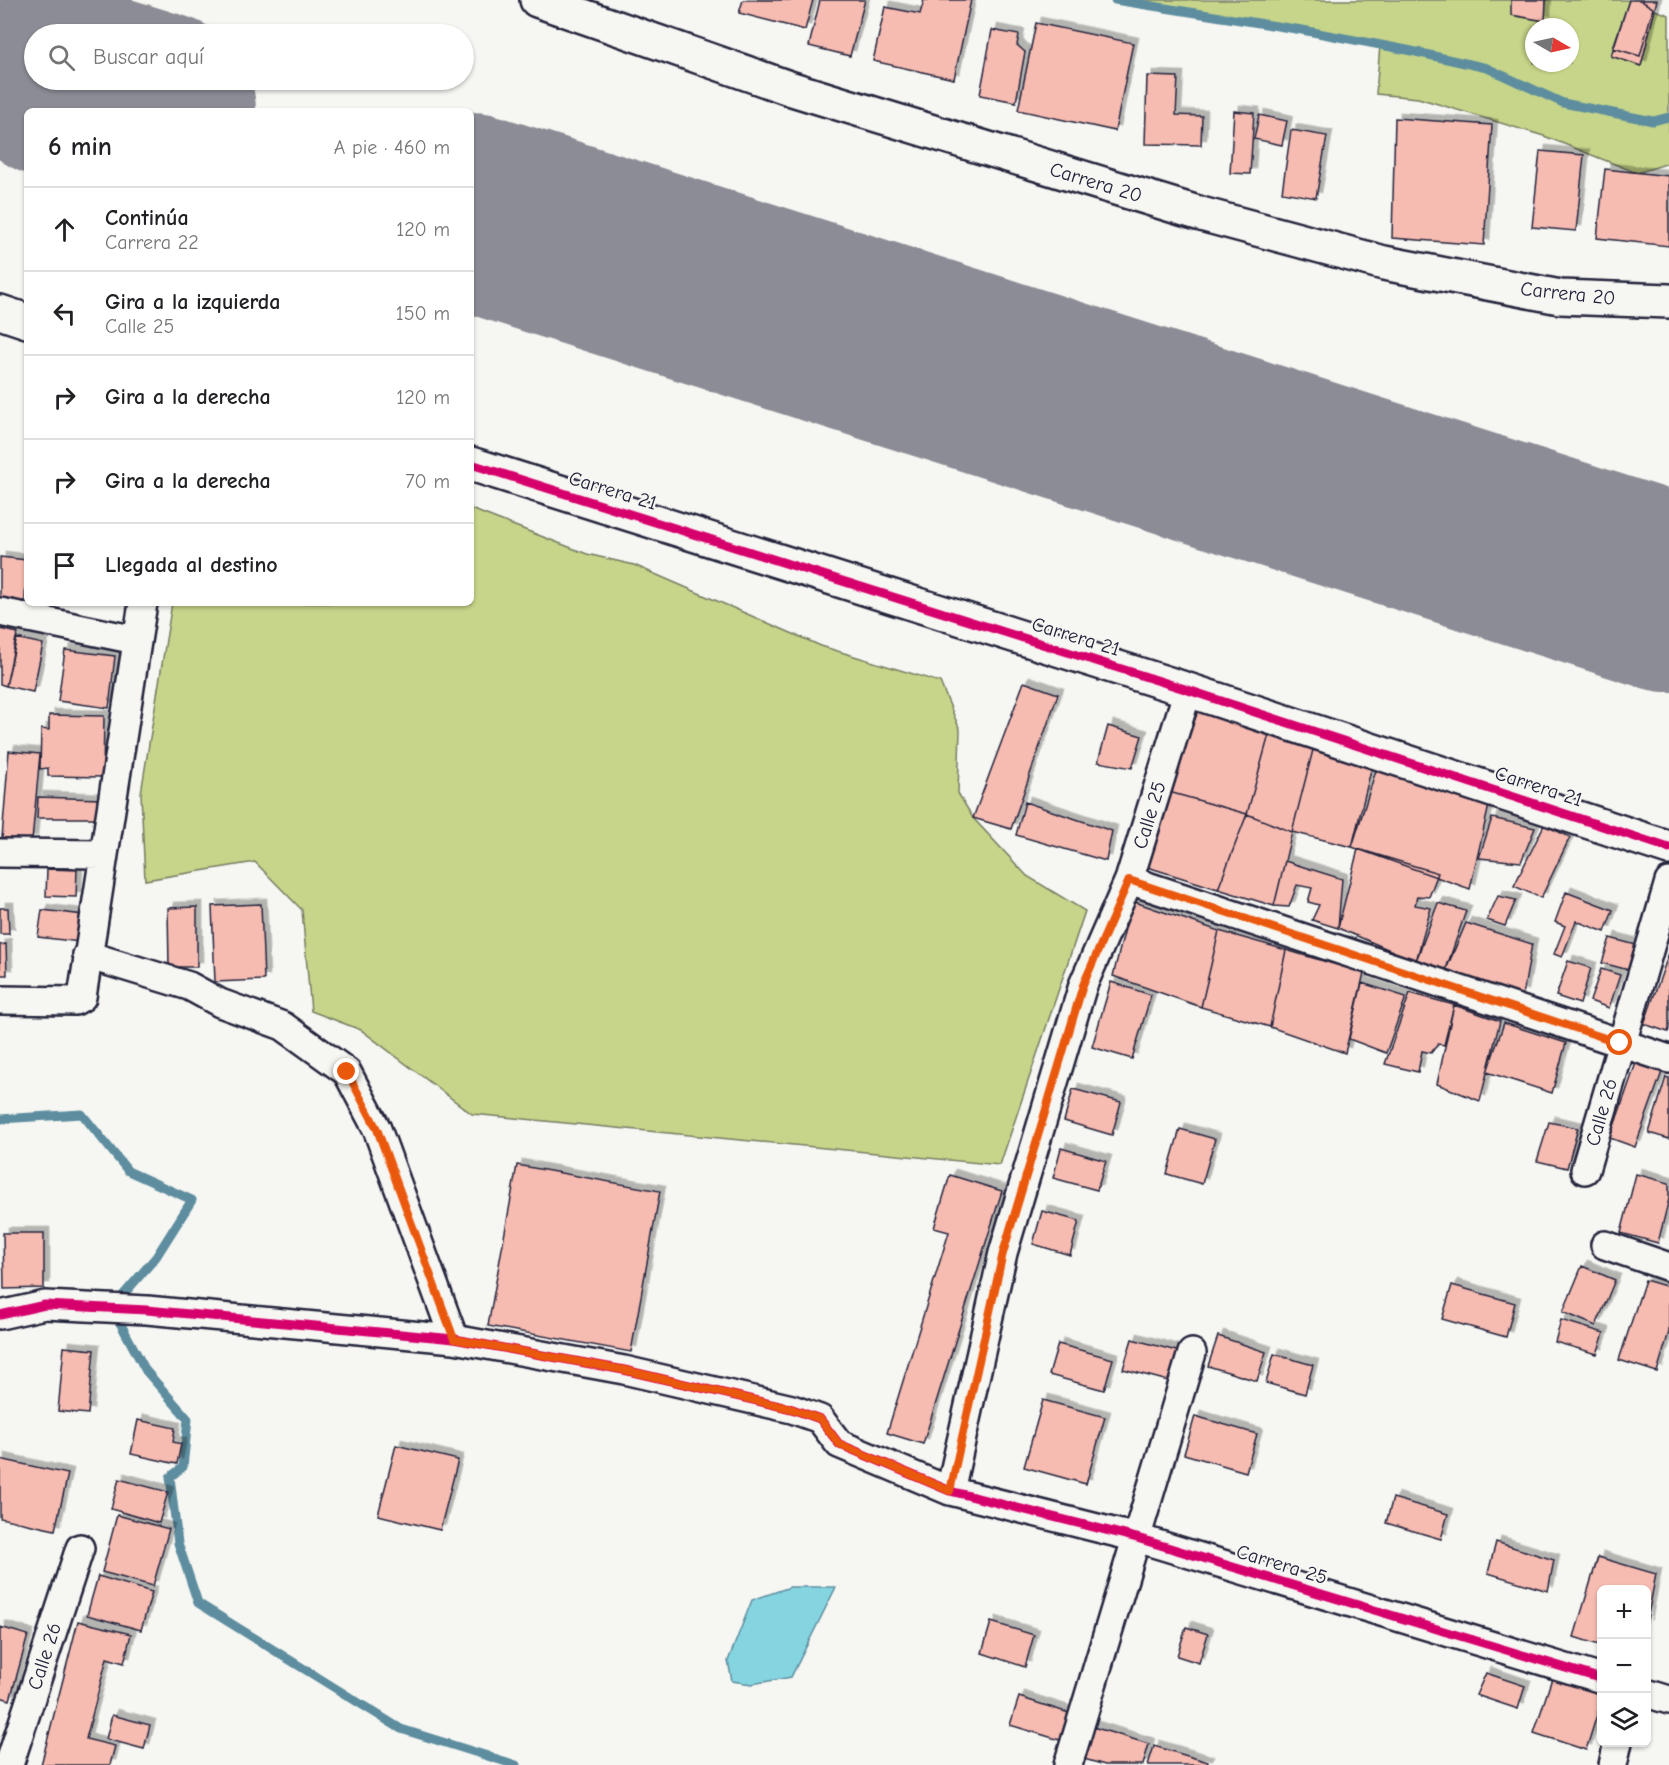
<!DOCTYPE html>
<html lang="es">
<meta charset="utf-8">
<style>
:root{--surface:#fff;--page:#f6f6f6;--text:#202124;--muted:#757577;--line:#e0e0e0}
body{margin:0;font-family:"Comic Neue",sans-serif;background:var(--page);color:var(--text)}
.controls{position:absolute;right:18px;bottom:18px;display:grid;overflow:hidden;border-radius:9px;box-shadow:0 2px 4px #0004}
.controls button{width:54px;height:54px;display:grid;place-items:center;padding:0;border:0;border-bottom:2px solid var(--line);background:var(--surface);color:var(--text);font:30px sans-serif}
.compass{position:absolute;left:1525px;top:18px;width:54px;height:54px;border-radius:50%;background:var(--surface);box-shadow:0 2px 4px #0004;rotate:99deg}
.stop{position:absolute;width:18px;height:18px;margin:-14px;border:4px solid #ea580c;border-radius:50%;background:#fff}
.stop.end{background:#ea580c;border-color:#fff;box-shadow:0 2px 6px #0008}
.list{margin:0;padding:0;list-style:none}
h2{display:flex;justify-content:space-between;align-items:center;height:78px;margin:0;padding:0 24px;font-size:26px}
h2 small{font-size:20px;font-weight:400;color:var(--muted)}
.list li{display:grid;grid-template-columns:39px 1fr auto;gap:18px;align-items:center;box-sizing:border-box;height:84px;padding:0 24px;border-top:2px solid var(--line)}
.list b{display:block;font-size:22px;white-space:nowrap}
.list p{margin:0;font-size:20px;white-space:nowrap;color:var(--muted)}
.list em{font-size:20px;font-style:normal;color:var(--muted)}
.icon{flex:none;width:33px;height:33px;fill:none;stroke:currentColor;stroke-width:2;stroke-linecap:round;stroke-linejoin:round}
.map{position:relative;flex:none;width:1669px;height:1765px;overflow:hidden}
.search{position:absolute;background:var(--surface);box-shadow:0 2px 4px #0004;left:24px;top:24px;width:450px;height:66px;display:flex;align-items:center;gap:15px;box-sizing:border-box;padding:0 21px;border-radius:33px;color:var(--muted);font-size:22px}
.panel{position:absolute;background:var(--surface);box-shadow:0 2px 4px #0004;left:24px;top:108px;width:450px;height:498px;border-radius:9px}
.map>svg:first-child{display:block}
.green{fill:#c6d589;stroke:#747c62;stroke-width:1.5;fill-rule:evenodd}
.water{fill:#85d5e1;stroke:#5d8d9f;stroke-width:1.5}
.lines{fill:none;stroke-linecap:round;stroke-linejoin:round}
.stream{stroke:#5d8d9f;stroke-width:9}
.runway{stroke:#8c8c96;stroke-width:198}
.building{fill:#f6bbb1;stroke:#22223b;stroke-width:1.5;filter:url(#shadow)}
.street-casing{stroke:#22223b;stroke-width:32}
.secondary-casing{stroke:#22223b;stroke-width:38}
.street{stroke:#f6f6f2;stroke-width:27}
.secondary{stroke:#f6f6f2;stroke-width:33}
.cycleway-casing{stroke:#f6f6f2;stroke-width:13}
.cycleway{stroke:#d6006c;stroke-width:9}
.route{stroke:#ea580c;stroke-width:8}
.labels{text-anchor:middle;stroke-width:4.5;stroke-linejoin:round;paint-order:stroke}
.street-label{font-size:20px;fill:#22223b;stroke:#f6f6f2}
</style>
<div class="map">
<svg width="1669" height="1765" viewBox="0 0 1669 1765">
<defs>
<filter id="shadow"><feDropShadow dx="5.5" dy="-5.5" stdDeviation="0" flood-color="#0004"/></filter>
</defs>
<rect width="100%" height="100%" fill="#f6f6f2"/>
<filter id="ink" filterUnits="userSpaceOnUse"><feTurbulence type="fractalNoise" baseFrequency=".0167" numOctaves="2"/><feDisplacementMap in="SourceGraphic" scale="12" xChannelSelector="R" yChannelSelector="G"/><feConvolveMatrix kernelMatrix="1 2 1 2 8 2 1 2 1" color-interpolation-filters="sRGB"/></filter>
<g filter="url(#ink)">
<path class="green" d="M 1136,0 L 1511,0 L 1545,20 L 1546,0 L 1629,0 L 1611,56 L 1641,66 L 1655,10 L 1669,15 L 1669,163 L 1637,173 L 1544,136 L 1418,98 L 1376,94 L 1380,45 ZM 1534,27 L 1570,27 L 1570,63 L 1534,63 Z
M 471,509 L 587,554 L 634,565 L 821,646 L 940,682 L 960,730 L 958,793 L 973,818 L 1027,876 L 1085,911 L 1000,1165 L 472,1114 L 361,1030 L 311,1011 L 302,910 L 255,862 L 145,880 L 141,793 L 172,603 L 471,603 Z"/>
<path class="water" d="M 790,1587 L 836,1587 L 791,1677 L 752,1684 L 732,1681 L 728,1661 L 752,1600 Z"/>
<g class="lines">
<path class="stream" d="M 1115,0 L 1302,30 L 1407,50 L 1487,68 L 1563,103 L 1653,121 L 1669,117
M 0,1119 L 82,1114 L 128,1171 L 192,1200 L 156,1257 L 112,1308 L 146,1371 L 188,1419 L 183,1467 L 170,1477 L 178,1543 L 198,1603 L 401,1729 L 516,1765"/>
<path class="runway" d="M 58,80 L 157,111
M 471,211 L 1669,593"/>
</g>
<path class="building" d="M 743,0 L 813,0 L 805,30 L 739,13 Z
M 820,0 L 865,0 L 850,56 L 809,46 Z
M 924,0 L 971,0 L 954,79 L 873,61 L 885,7 L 920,14 Z
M 1511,0 L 1546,0 L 1545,21 L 1511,15 Z
M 1629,0 L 1657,0 L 1641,66 L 1611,56 Z
M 1629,0 L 1640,0 L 1653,8 L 1640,56 L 1613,48 Z
M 1036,23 L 1133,43 L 1115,131 L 1018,110 Z
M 992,30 L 1019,35 L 1017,45 L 1025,52 L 1016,102 L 980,95 Z
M 1147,76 L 1178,77 L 1176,115 L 1202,116 L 1201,145 L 1145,144 Z
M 1234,111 L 1254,113 L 1250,174 L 1230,173 Z
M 1259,115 L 1287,121 L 1282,145 L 1254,139 Z
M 1395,118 L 1492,125 L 1484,245 L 1392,238 Z
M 1291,130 L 1327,136 L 1316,198 L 1282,192 Z
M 1540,151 L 1584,155 L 1576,231 L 1532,227 Z
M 1605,169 L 1669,176 L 1669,246 L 1597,238 Z
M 0,557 L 27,560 L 25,602 L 0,599 Z
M 0,629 L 18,633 L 6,686 L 0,684 Z
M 16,638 L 43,644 L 33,692 L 6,686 Z
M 65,650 L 115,656 L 109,708 L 58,701 Z
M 1024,682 L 1058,694 L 1011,829 L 973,818 Z
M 1199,708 L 1270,731 L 1247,814 L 1169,792 Z
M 49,715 L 104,716 L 103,777 L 48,776 L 48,768 L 40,769 L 41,729 L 49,730 Z
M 1108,726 L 1142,736 L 1132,768 L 1098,762 Z
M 1270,731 L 1314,746 L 1292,832 L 1247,814 Z
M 1314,746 L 1373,762 L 1352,847 L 1292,832 Z
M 9,751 L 40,754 L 32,841 L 2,838 Z
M 1378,764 L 1490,801 L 1470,889 L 1352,847 Z
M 1169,792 L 1247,814 L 1218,889 L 1144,866 Z
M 38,797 L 100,799 L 99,818 L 37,818 Z
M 1025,802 L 1112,831 L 1106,861 L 1016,835 Z
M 1247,814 L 1292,832 L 1274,906 L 1218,889 Z
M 1492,818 L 1535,828 L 1521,862 L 1479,858 Z
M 1544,825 L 1570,837 L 1541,898 L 1514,886 Z
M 1358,849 L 1438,873 L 1429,897 L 1417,896 L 1415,905 L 1431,908 L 1416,961 L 1338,928 Z
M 1285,861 L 1342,879 L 1338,928 L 1312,920 L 1319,905 L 1308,902 L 1312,888 L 1297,885 L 1289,907 L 1274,906 Z
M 47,869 L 77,870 L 76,897 L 46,896 Z
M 1566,892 L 1613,910 L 1605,932 L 1576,921 L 1562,957 L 1554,954 L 1565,926 L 1555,922 Z
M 1498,896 L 1516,900 L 1505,926 L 1487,920 Z
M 1132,901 L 1219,931 L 1201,1007 L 1113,976 Z
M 1438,903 L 1466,911 L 1445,972 L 1416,961 Z
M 261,904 L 264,980 L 215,982 L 212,906 Z
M 197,907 L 197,967 L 169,967 L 168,908 Z
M 0,908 L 8,908 L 9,934 L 0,934 Z
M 42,910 L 84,915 L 80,942 L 38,937 Z
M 1466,923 L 1532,944 L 1523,995 L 1445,972 Z
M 1219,931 L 1286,950 L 1270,1027 L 1201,1007 Z
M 1610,938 L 1636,945 L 1629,970 L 1602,963 Z
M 6,944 L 7,975 L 0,975 L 0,945 Z
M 1286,950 L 1364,973 L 1345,1053 L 1270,1027 Z
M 1669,953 L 1669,1029 L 1668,1032 L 1644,1024 Z
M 1568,961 L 1591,968 L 1580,1004 L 1556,996 Z
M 1601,969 L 1620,975 L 1609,1008 L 1590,1001 Z
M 1111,982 L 1151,995 L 1132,1059 L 1092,1047 Z
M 1362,983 L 1406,997 L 1386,1053 L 1349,1039 Z
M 1410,993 L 1454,1005 L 1444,1045 L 1438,1044 L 1431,1053 L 1422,1051 L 1418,1072 L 1385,1064 Z
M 1454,1005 L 1500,1021 L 1480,1101 L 1437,1084 Z
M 1504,1023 L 1566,1043 L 1552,1093 L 1487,1072 Z
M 1636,1063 L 1662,1072 L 1635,1147 L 1610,1138 Z
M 1666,1077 L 1669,1078 L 1669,1139 L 1649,1133 Z
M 1073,1089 L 1121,1102 L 1112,1135 L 1064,1121 Z
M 1549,1122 L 1578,1128 L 1567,1168 L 1537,1161 Z
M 1180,1129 L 1215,1139 L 1202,1184 L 1167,1174 Z
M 1061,1148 L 1106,1161 L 1097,1190 L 1053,1178 Z
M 517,1165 L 660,1191 L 631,1352 L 488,1326 Z
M 1636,1174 L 1669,1183 L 1669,1199 L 1658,1243 L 1621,1233 Z
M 950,1175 L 1002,1191 L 923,1444 L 887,1433 L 949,1232 L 934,1228 Z
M 1042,1211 L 1079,1221 L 1070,1255 L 1033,1244 Z
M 3,1233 L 44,1233 L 44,1288 L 4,1289 Z
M 1582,1266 L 1615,1280 L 1596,1326 L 1563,1312 Z
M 1645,1280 L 1669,1287 L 1669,1332 L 1657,1372 L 1619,1360 Z
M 1452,1285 L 1515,1303 L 1506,1337 L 1442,1319 Z
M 1561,1320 L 1604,1333 L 1597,1354 L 1555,1342 Z
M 1218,1336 L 1266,1352 L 1257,1381 L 1208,1366 Z
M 1132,1339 L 1184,1353 L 1176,1383 L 1123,1369 Z
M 1058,1344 L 1113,1359 L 1104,1390 L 1049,1375 Z
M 64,1347 L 94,1350 L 88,1414 L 58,1411 Z
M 1274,1354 L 1313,1365 L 1305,1394 L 1266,1383 Z
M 1043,1400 L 1105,1417 L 1086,1484 L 1024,1467 Z
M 1195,1416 L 1257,1434 L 1246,1472 L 1184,1454 Z
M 138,1420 L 175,1428 L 173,1442 L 181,1444 L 177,1464 L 131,1454 Z
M 396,1445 L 458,1460 L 440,1530 L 378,1515 Z
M 0,1459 L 68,1474 L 55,1530 L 0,1518 Z
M 119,1479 L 168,1492 L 159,1523 L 111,1509 Z
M 1393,1498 L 1448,1514 L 1441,1539 L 1386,1523 Z
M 117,1515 L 169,1529 L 153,1586 L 102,1572 Z
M 1496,1542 L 1554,1560 L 1548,1591 L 1488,1573 Z
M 1598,1557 L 1656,1574 L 1646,1626 L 1646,1590 L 1602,1590 L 1602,1646 L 1574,1637 Z
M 98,1576 L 152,1592 L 141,1630 L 87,1615 Z
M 78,1621 L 131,1634 L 124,1663 L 107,1658 L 86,1739 L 115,1746 L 110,1765 L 41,1765 Z
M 991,1622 L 1034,1635 L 1025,1667 L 982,1653 Z
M 0,1627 L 28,1635 L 10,1700 L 0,1697 Z
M 1186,1627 L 1208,1634 L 1199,1663 L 1177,1656 Z
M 1555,1669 L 1602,1683 L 1602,1699 L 1586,1750 L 1534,1733 Z
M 1486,1673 L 1525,1686 L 1518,1709 L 1476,1695 Z
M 1019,1697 L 1072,1714 L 1063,1741 L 1010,1725 Z
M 112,1715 L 150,1725 L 144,1749 L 106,1739 Z
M 1093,1727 L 1149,1744 L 1143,1765 L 1105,1765 L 1084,1759 Z
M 1154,1746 L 1208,1762 L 1207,1765 L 1148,1765 Z"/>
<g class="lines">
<g class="street-casing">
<path id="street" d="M 0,612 L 136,640
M 0,853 L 103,854
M 1129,880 L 1669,1059
M 87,955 L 189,986 L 220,1003 L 283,1026 L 347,1072 L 377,1129 L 454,1339
M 0,1000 L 75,1001 L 82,997 L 143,603
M 1585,1170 L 1669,882
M 1605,1245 L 1669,1267
M 0,1315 L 45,1305 L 147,1310 L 454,1339 L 624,1370 L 792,1409 L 820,1419 L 839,1444 L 950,1491 L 1137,1538 L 1602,1679
M 950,1491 L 1003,1253 L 1083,985 L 1129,880 L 1188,690
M 1646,1693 L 1669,1700
M 9,1765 L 80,1548
M 1068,1765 L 1192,1353
M 1613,1765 L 1618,1742"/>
</g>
<g class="secondary-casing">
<path id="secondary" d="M 537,0 L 789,88 L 1201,214 L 1384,263 L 1560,297 L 1669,301
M 0,312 L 27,321
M 471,464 L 1188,690 L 1669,848"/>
</g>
<use href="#street" class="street"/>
<use href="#secondary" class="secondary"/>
<g class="cycleway-casing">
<path id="cycleway" d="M 471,464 L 1188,690 L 1669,848
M 0,1315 L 45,1305 L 147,1310 L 454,1339 L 624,1370 L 792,1409 L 820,1419 L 839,1444 L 950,1491 L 1137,1538 L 1602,1679"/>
</g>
<use href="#cycleway" class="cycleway"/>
</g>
</g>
<g class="lines" filter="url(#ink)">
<path class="route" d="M 347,1072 L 377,1129 L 454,1339 L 624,1370 L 792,1409 L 820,1419 L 839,1444 L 950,1491 L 1003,1253 L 1083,985 L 1129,880 L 1620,1043"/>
</g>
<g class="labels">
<g class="street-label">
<text transform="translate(1096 182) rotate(17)" y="7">Carrera 20</text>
<text transform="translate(1568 293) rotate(6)" y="7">Carrera 20</text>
<text transform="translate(613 490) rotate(17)" y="7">Carrera 21</text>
<text transform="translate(1076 636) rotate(17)" y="7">Carrera 21</text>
<text transform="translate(1539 786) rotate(18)" y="7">Carrera 21</text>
<text transform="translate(1149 815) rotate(-73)" y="7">Calle 25</text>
<text transform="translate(1601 1112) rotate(-74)" y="7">Calle 26</text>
<text transform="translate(1282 1564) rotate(17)" y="7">Carrera 25</text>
<text transform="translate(44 1656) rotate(-72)" y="7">Calle 26</text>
</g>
</g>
</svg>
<div class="controls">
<button>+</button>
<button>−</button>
<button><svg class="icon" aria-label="layers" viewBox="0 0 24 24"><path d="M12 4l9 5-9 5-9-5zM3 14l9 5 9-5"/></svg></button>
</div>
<svg class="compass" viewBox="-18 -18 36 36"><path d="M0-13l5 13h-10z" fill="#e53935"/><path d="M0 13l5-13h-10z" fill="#757577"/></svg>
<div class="stop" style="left:1620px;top:1043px"></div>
<div class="stop end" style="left:347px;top:1072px"></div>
<div class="search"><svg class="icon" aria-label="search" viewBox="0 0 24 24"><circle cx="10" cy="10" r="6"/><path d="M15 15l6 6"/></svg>Buscar aquí</div>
<section class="panel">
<h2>6 min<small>A pie · 460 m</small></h2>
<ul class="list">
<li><svg class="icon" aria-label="ahead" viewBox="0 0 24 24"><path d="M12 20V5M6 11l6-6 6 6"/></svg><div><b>Continúa</b><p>Carrera 22</p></div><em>120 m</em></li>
<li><svg class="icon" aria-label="left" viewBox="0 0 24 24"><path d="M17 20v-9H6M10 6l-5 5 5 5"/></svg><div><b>Gira a la izquierda</b><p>Calle 25</p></div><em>150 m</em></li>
<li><svg class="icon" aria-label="right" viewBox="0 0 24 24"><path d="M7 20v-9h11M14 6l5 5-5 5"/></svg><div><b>Gira a la derecha</b></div><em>120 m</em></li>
<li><svg class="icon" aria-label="right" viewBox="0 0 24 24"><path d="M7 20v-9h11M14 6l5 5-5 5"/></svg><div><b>Gira a la derecha</b></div><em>70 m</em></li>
<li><svg class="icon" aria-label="arrive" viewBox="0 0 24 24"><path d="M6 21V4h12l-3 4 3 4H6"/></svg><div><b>Llegada al destino</b></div></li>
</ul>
</section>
</div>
